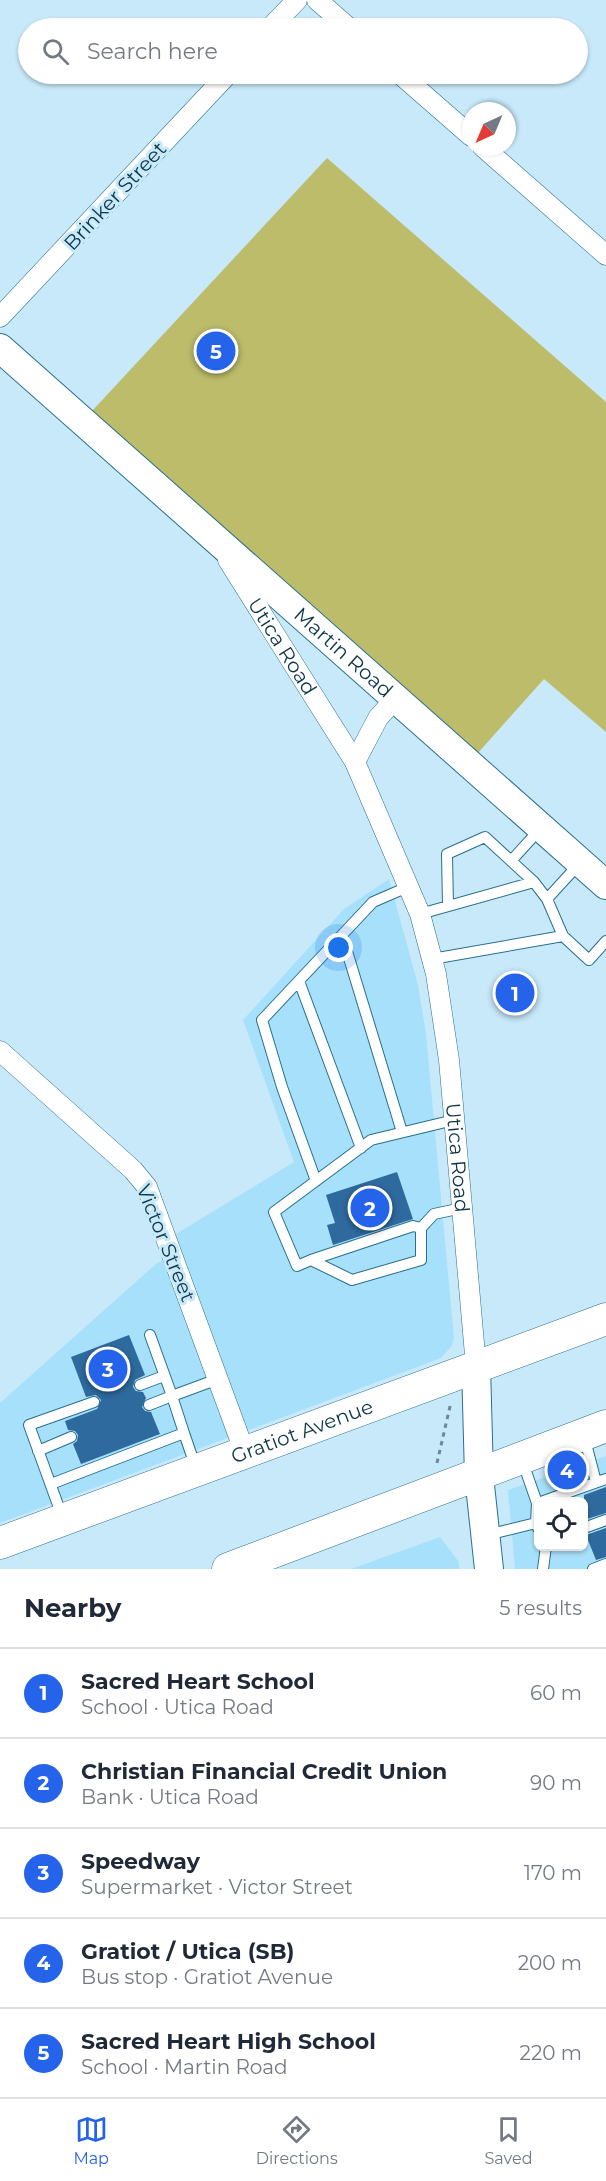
<!DOCTYPE html>
<meta charset="utf-8">
<style>
:root{--surface:#fff;--page:#f6f6f7;--text:#1f2937;--muted:#747a83;--line:#e0e1e3;--accent:#2563eb}
body{margin:0;font-family:Montserrat,sans-serif;background:var(--page);color:var(--text)}
.controls{position:absolute;right:18px;bottom:18px;display:grid;overflow:hidden;border-radius:9px;box-shadow:0 2px 4px #0004}
.controls button{width:54px;height:54px;display:grid;place-items:center;padding:0;border:0;border-bottom:2px solid var(--line);background:var(--surface);color:var(--text);font:30px sans-serif}
.compass{position:absolute;left:462px;top:102px;width:54px;height:54px;border-radius:50%;background:var(--surface);box-shadow:0 2px 4px #0004;rotate:224deg}
.you{position:absolute;left:339px;top:948px;width:21px;height:21px;margin:-15px;border:4px solid #fff;border-radius:50%;background:#1a73e8;box-shadow:0 0 0 9px #1a73e833}
.badge{display:grid;place-items:center;width:39px;height:39px;border-radius:50%;background:var(--accent);color:#fff;font-size:20px;font-weight:700}
.pin{position:absolute;translate:-50% -50%;border:3px solid #fff;box-shadow:0 2px 6px #0006}
.list{margin:0;padding:0;list-style:none}
h2{display:flex;justify-content:space-between;align-items:center;height:78px;margin:0;padding:0 24px;font-size:26px}
h2 small{font-size:20px;font-weight:400;color:var(--muted)}
.list li{display:grid;grid-template-columns:39px 1fr auto;gap:18px;align-items:center;box-sizing:border-box;height:90px;padding:0 24px;border-top:2px solid var(--line)}
.list b{display:block;font-size:22px;white-space:nowrap}
.list p{margin:0;font-size:20px;white-space:nowrap;color:var(--muted)}
.list em{font-size:20px;font-style:normal;color:var(--muted)}
.icon{flex:none;width:33px;height:33px;fill:none;stroke:currentColor;stroke-width:2;stroke-linecap:round;stroke-linejoin:round}
.map{position:relative;flex:none;width:606px;height:1569px;overflow:hidden}
.search{position:absolute;background:var(--surface);box-shadow:0 2px 4px #0004;left:18px;right:18px;top:18px;height:66px;display:flex;align-items:center;gap:15px;box-sizing:border-box;padding:0 21px;border-radius:33px;color:var(--muted);font-size:22px}
.sheet{height:528px;background:var(--surface)}
nav{display:flex;justify-content:space-around;align-items:center;box-sizing:border-box;height:84px;border-top:2px solid var(--line);background:var(--surface);font-size:16px;color:var(--muted)}
nav a{display:grid;justify-items:center;gap:3px}
nav .on{color:var(--accent)}
.map>svg:first-child{display:block}
.built{fill:#a7e0fa;fill-rule:evenodd}
.green{fill:#bcbc6b}
.building{fill:#2f6a9f}
.lines{fill:none;stroke-linecap:round;stroke-linejoin:round}
.lane-casing{stroke:#27708d;stroke-width:12}
.street-casing{stroke:#27708d;stroke-width:21}
.secondary-casing{stroke:#27708d;stroke-width:30}
.primary-casing{stroke:#27708d;stroke-width:33}
.path{stroke:#668b9c;stroke-width:3;stroke-dasharray:4.5 4.5;stroke-linecap:butt}
.lane{stroke:#fff;stroke-width:10}
.street{stroke:#fff;stroke-width:20}
.secondary{stroke:#fff;stroke-width:28}
.primary{stroke:#fff;stroke-width:32}
.labels{text-anchor:middle;stroke-width:6;stroke-linejoin:round;paint-order:stroke}
.street-label{font-size:20px;fill:#0d3646;stroke:#c8e9fa}
</style>
<div class="map">
<svg width="606" height="1569" viewBox="0 0 606 1569">
<rect width="100%" height="100%" fill="#c8e9fa"/>
<path class="built" d="M 389,879 L 418,985 L 426,1034 L 454,1339 L 451,1347 L 441,1358 L 0,1523 L 0,1403 L 157,1263 L 177,1255 L 171,1237 L 294,1162 L 243,1020 L 344,909 Z
M 606,1456 L 606,1569 L 515,1569 L 508,1490 ZM 538,1502 L 584,1502 L 584,1546 L 538,1546 Z
M 440,1537 L 459,1562 L 459,1569 L 351,1569 Z"/>
<path class="green" d="M 327,158 L 606,402 L 606,732 L 544,679 L 477,754 L 92,411 Z"/>
<path class="building" d="M 397,1172 L 413,1219 L 333,1245 L 327,1225 L 335,1223 L 326,1195 Z
M 129,1335 L 145,1375 L 135,1380 L 133,1387 L 136,1391 L 143,1392 L 146,1398 L 142,1407 L 145,1411 L 151,1412 L 160,1434 L 81,1464 L 73,1444 L 77,1441 L 78,1435 L 75,1431 L 68,1430 L 65,1421 L 97,1409 L 101,1400 L 96,1395 L 86,1397 L 71,1357 Z
M 606,1487 L 606,1513 L 584,1520 L 584,1495 Z
M 606,1528 L 606,1557 L 596,1560 L 586,1535 Z"/>
<g class="lines">
<g class="lane-casing">
<path id="lane" d="M 511,861 L 541,828
M 547,899 L 579,864
M 420,914 L 534,882
M 342,935 L 402,1132
M 563,936 L 589,960 L 606,941
M 432,959 L 563,936 L 547,899 L 534,882 L 485,837 L 447,854 L 448,906
M 299,981 L 361,1148
M 454,1120 L 371,1140 L 274,1212 L 297,1266 L 311,1260 L 352,1280 L 421,1260 L 421,1228 L 434,1214 L 462,1208
M 316,1181 L 282,1087 L 262,1020 L 373,902 L 410,886
M 311,1260 L 413,1226 L 421,1228
M 150,1335 L 172,1396 L 218,1379
M 140,1385 L 164,1376
M 149,1405 L 172,1396 L 184,1433
M 584,1436 L 596,1482
M 38,1451 L 71,1437
M 522,1460 L 537,1503 L 536,1523 L 538,1528
M 51,1484 L 184,1433 L 196,1468
M 541,1502 L 606,1479
M 62,1516 L 29,1425 L 94,1402
M 584,1528 L 606,1520
M 487,1535 L 536,1523
M 543,1569 L 546,1546
M 593,1569 L 606,1564"/>
</g>
<g class="street-casing">
<g id="street">
<path d="M 317,0 L 349,28"/>
<path d="M 270,28 L 297,0"/>
<path d="M 400,74 L 471,136"/>
<path d="M 483,147 L 606,255"/>
<path d="M 0,317 L 228,74"/>
<path id="s1" d="M 228,560 L 355,762 L 420,914 L 436,974 L 449,1060 L 476,1366"/>
<path d="M 355,762 L 378,718 L 396,698"/>
<path d="M 0,1051 L 133,1170 L 147,1187 L 245,1453"/>
</g>
</g>
<g class="secondary-casing">
<g id="secondary">
<path id="s2" d="M 0,348 L 606,885"/>
<path d="M 476,1366 L 479,1476 L 489,1569"/>
</g>
</g>
<g class="primary-casing">
<g id="primary">
<path id="s3" d="M 0,1543 L 606,1319"/>
<path d="M 228,1569 L 606,1426"/>
</g>
</g>
<path class="path" d="M 437,1463 L 451,1402"/>
<use href="#lane" class="lane"/>
<use href="#street" class="street"/>
<use href="#secondary" class="secondary"/>
<use href="#primary" class="primary"/>
</g>
<g class="labels">
<g class="street-label">
<text transform="translate(115 196) rotate(-47)" y="7">Brinker Street</text>
<text dy="7" stroke="none"><textPath href="#s1" startOffset="102">Utica Road</textPath></text>
<text dy="7" stroke="none"><textPath href="#s2" startOffset="459">Martin Road</textPath></text>
<text dy="7" stroke="none"><textPath href="#s1" startOffset="651">Utica Road</textPath></text>
<text transform="translate(166 1243) rotate(68)" y="7">Victor Street</text>
<text dy="7" stroke="none"><textPath href="#s3" startOffset="322">Gratiot Avenue</textPath></text>
</g>
</g>
</svg>
<div class="controls">
<button><svg class="icon" aria-label="locate" viewBox="0 0 24 24"><circle cx="12" cy="12" r="6"/><path d="M12 2v4M12 18v4M2 12h4M18 12h4"/></svg></button>
</div>
<svg class="compass" viewBox="-18 -18 36 36"><path d="M0-13l5 13h-10z" fill="#e53935"/><path d="M0 13l5-13h-10z" fill="#747a83"/></svg>
<div class="you"></div>
<div class="pin badge" style="left:515px;top:993px">1</div>
<div class="pin badge" style="left:370px;top:1208px">2</div>
<div class="pin badge" style="left:108px;top:1369px">3</div>
<div class="pin badge" style="left:567px;top:1470px">4</div>
<div class="pin badge" style="left:216px;top:351px">5</div>
<div class="search"><svg class="icon" aria-label="search" viewBox="0 0 24 24"><circle cx="10" cy="10" r="6"/><path d="M15 15l6 6"/></svg>Search here</div>
</div>
<section class="sheet">
<h2>Nearby<small>5 results</small></h2>
<ul class="list">
<li><span class="badge">1</span><div><b>Sacred Heart School</b><p>School · Utica Road</p></div><em>60 m</em></li>
<li><span class="badge">2</span><div><b>Christian Financial Credit Union</b><p>Bank · Utica Road</p></div><em>90 m</em></li>
<li><span class="badge">3</span><div><b>Speedway</b><p>Supermarket · Victor Street</p></div><em>170 m</em></li>
<li><span class="badge">4</span><div><b>Gratiot / Utica (SB)</b><p>Bus stop · Gratiot Avenue</p></div><em>200 m</em></li>
<li><span class="badge">5</span><div><b>Sacred Heart High School</b><p>School · Martin Road</p></div><em>220 m</em></li>
</ul>
</section>
<nav>
<a class="on"><svg class="icon" aria-label="map" viewBox="0 0 24 24"><path d="M3 6l6-2 6 2 6-2v14l-6 2-6-2-6 2zM9 4v14M15 6v14"/></svg>Map</a>
<a><svg class="icon" aria-label="directions" viewBox="0 0 24 24"><path d="M12 3l9 9-9 9-9-9zM9 14v-3h6M13 9l2 2-2 2"/></svg>Directions</a>
<a><svg class="icon" aria-label="saved" viewBox="0 0 24 24"><path d="M7 4h10v16l-5-4-5 4z"/></svg>Saved</a>
</nav>
